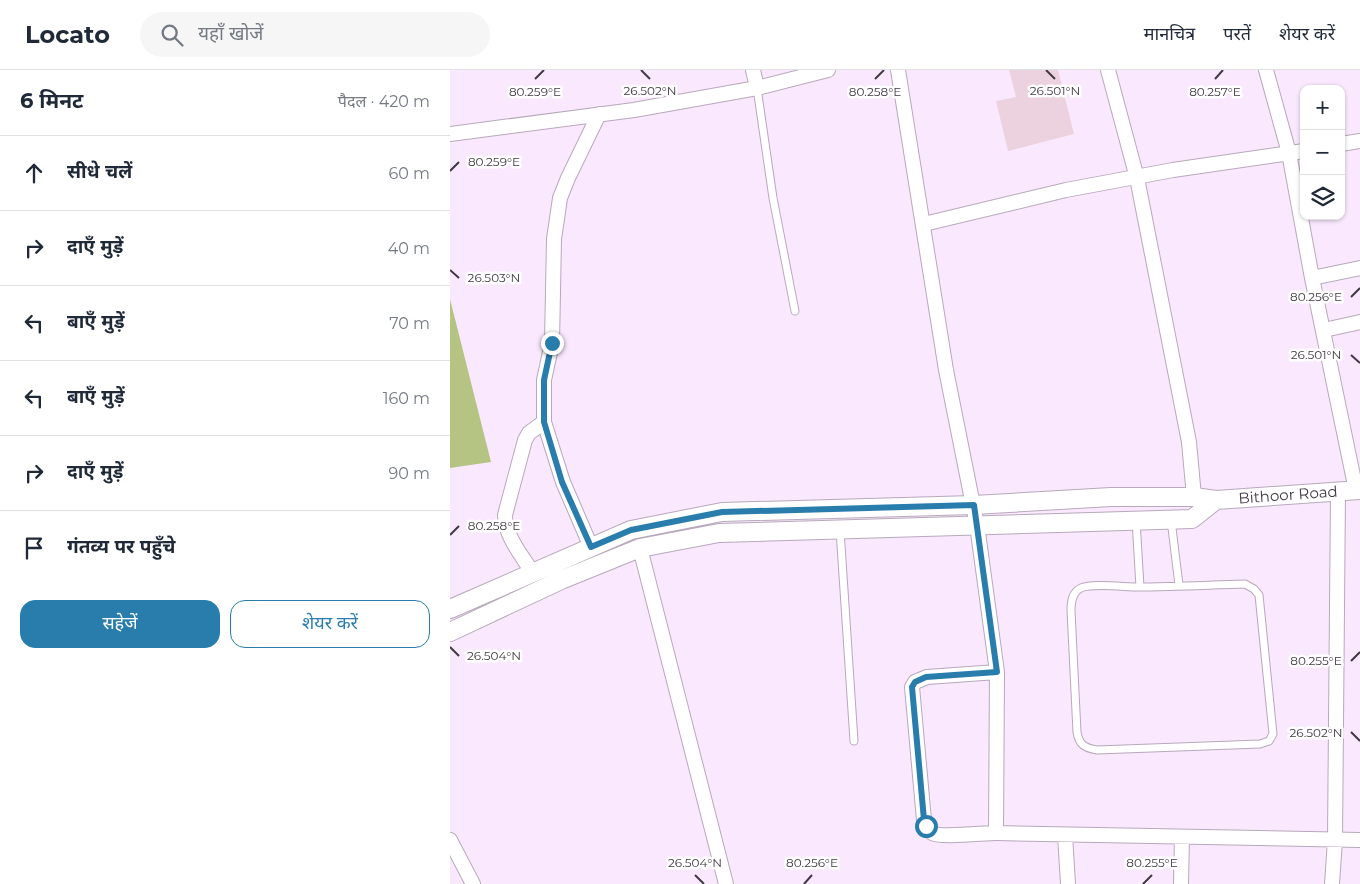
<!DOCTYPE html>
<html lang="hi">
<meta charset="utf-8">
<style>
:root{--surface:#fff;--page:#f6f6f7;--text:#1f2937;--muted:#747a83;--line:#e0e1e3;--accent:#297dad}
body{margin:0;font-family:Montserrat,"Noto Sans Devanagari",sans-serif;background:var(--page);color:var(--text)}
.controls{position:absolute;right:15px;top:15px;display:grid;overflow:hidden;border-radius:10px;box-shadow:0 1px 4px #0004}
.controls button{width:45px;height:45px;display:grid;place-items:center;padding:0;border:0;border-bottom:1px solid var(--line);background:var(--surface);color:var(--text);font:25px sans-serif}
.stop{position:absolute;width:15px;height:15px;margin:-11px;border:4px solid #297dad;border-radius:50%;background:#fff}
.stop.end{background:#297dad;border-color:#fff;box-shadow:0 1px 5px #0008}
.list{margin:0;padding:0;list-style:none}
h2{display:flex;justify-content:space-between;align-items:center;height:65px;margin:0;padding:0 20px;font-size:21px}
h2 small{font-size:16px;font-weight:400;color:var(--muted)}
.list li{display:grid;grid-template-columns:32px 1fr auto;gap:15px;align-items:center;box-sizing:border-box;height:75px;padding:0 20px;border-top:1px solid var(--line)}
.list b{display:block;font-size:19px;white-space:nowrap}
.list em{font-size:16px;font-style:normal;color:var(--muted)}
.actions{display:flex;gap:10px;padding:15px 20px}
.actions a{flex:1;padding:11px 0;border:1px solid var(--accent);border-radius:15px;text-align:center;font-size:18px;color:var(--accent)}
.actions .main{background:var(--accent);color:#fff}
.icon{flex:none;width:28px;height:28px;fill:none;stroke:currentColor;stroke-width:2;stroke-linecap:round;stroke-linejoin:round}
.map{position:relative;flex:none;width:910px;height:814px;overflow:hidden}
header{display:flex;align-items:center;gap:30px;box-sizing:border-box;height:70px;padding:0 25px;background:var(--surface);border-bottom:1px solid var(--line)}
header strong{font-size:24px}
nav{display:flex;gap:28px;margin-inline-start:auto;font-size:18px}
.search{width:350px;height:45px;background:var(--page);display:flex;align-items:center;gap:12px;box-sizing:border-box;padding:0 18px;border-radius:28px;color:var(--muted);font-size:19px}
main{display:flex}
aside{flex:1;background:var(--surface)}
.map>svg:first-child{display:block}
.green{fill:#b5c483}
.building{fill:#ecd2de}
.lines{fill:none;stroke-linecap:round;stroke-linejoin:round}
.service-casing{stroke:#b8a8bc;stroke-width:9}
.minor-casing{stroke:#b8a8bc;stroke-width:16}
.tertiary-casing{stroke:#b8a8bc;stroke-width:20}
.service{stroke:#fff;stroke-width:7}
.minor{stroke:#fff;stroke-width:14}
.tertiary{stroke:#fff;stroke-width:18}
.route{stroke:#297dad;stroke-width:6}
.ticks{fill:none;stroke:#3f3941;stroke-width:2}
.labels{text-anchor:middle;stroke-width:5;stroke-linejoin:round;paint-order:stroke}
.street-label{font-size:15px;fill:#3f3941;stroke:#fff}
.ticks-label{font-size:12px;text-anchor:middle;fill:#3f3941;stroke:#fff;stroke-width:5;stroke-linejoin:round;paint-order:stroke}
</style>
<header>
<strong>Locato</strong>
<div class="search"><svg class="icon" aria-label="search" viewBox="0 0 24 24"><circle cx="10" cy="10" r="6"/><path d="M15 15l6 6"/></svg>यहाँ खोजें</div>
<nav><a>मानचित्र</a><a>परतें</a><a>शेयर करें</a></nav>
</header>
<main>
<aside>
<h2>6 मिनट<small>पैदल · 420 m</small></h2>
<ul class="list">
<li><svg class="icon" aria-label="ahead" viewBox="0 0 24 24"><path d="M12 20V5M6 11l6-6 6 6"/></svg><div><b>सीधे चलें</b></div><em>60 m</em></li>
<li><svg class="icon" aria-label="right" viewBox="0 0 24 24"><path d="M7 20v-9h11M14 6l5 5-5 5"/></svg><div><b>दाएँ मुड़ें</b></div><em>40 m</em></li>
<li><svg class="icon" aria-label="left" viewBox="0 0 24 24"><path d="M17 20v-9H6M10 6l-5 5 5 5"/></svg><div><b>बाएँ मुड़ें</b></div><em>70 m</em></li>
<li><svg class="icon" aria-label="left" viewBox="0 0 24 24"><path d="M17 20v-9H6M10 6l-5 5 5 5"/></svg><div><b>बाएँ मुड़ें</b></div><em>160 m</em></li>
<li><svg class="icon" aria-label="right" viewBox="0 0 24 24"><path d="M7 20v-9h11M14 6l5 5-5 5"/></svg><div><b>दाएँ मुड़ें</b></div><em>90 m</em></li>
<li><svg class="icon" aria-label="arrive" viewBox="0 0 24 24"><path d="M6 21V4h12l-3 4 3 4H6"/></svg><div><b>गंतव्य पर पहुँचे</b></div></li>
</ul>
<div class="actions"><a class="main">सहेजें</a><a>शेयर करें</a></div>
</aside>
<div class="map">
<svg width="910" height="814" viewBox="0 0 910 814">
<rect width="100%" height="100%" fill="#fae9fe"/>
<path class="green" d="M 0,229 L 41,392 L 0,398 Z"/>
<path class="building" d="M 559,0 L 608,0 L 624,64 L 558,81 L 546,31 L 566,27 Z"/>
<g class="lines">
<g class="service-casing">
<path id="service" d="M 307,18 L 323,128 L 345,241
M 686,450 L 690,517
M 721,450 L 729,515
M 390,460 L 404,671
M 795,514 L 804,519 L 809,525 L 823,664 L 819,671 L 810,674 L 647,680 C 635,678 629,675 627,662 L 621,541 C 621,532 622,522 631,518 C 641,513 675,517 688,517 C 723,517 759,515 795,514 Z"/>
</g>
<g class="minor-casing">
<path id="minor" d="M 303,0 L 307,18
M 448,0 L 496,300 L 527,455 L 547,602 L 546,763
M 658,0 L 687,108 L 739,372 L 744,427
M 816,0 L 839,83 L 862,208 L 906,420
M 0,64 L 184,40 L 307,18 L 378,0
M 891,74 L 910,71
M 474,154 L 616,120 L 723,100 L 854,81
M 862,208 L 910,198
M 874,260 L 910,252
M 141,477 L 113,412 L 94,352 L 94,310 L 102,273 L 104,169 L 110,128 L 118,108 L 149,44
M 190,478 L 276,814
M 82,502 C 71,484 55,466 55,445 L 75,370 L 79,363 L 94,352
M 547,602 L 477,607 L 465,612 L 462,617 L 474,750 C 476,755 477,760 482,763 C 490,768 534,763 546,763 L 910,770
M 615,765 L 618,814
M 0,770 L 23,814
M 731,814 L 732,767
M 882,814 L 885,770 L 888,421"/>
</g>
<g class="tertiary-casing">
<path id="tertiary" d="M 0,539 L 181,460 L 272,442 L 524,435 L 661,427 L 744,427 L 766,430 L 910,420
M 0,562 L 111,510 L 190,478 L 269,463 L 742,449 L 766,430"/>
</g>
<use href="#service" class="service"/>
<use href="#minor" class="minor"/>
<use href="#tertiary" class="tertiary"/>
</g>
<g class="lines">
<path class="route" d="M 102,273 L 94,310 L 94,352 L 112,412 L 141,477 L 181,460 L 272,442 L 524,435 L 547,602 L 476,607 L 465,612 L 462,617 L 474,750 L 476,756"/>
</g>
<path class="ticks" d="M 191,0 L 200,9M 596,0 L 605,9M 85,9 L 94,0M 425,9 L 434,0M 765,9 L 773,0M 0,101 L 9,92M 0,200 L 9,208M 901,227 L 910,218M 901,285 L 910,293M 0,465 L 9,456M 0,577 L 9,586M 901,591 L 910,582M 901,662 L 910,671M 245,805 L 254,814M 354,814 L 362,805M 693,814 L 702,805"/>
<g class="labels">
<g class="street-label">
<text transform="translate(838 425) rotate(-4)" y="5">Bithoor Road</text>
</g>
</g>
<g class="ticks-label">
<text x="605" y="25">26.501°N</text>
<text x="200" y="25">26.502°N</text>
<text x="85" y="26">80.259°E</text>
<text x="425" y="26">80.258°E</text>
<text x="765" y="26">80.257°E</text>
<text x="44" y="96">80.259°E</text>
<text x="44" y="212">26.503°N</text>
<text x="866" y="231">80.256°E</text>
<text x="866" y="289">26.501°N</text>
<text x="44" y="460">80.258°E</text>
<text x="44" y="590">26.504°N</text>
<text x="866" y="595">80.255°E</text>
<text x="866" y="667">26.502°N</text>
<text x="362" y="797">80.256°E</text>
<text x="702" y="797">80.255°E</text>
<text x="245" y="797">26.504°N</text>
</g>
</svg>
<div class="controls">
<button>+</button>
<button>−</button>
<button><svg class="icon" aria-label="layers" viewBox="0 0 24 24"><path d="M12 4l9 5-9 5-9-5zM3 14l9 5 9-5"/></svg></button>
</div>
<div class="stop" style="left:476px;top:756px"></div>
<div class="stop end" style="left:102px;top:273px"></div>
</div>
</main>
